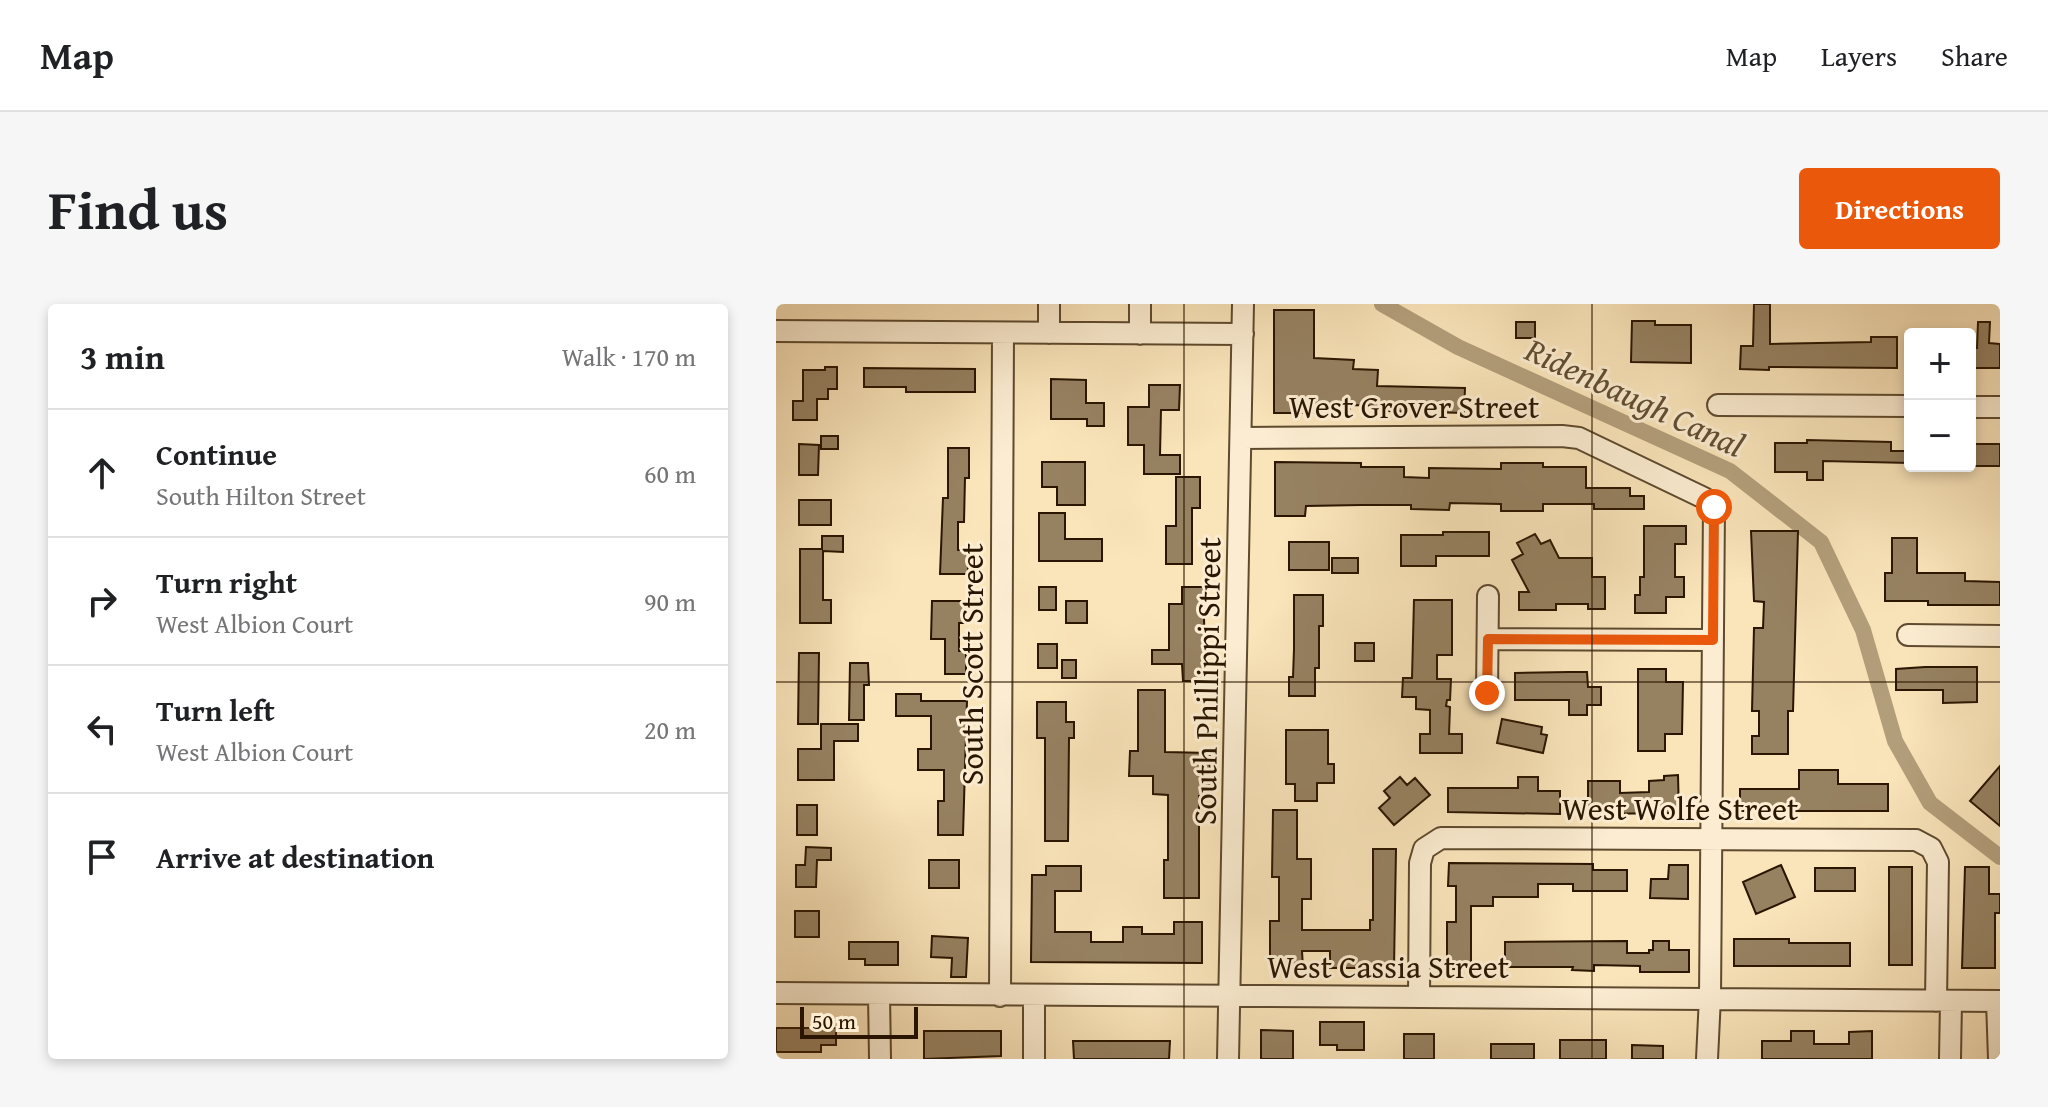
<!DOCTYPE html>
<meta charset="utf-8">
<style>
:root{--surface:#fff;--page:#f6f6f6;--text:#202124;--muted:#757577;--line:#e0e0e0;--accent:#ea580c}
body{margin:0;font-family:"Gentium Book Plus",serif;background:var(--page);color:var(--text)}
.controls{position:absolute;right:24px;top:24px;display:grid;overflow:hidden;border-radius:8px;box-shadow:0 4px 12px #0003}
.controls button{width:72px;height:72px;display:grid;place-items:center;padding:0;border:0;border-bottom:2px solid var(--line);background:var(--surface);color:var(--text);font:40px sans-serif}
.scale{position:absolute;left:24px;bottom:20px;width:118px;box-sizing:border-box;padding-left:8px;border:4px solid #2a1600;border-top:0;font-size:22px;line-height:28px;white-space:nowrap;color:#2a1600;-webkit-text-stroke:6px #fcedd2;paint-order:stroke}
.stop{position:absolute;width:24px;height:24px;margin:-18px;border:6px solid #ea580c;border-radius:50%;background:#fff}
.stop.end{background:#ea580c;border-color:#fff;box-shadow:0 2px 8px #0008}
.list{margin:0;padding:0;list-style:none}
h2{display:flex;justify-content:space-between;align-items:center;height:104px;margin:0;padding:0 32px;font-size:34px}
h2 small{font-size:26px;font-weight:400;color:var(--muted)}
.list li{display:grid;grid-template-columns:52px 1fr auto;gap:24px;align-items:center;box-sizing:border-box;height:128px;padding:0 32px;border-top:2px solid var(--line)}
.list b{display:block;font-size:30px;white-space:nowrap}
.list p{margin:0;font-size:26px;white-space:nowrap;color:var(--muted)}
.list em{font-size:26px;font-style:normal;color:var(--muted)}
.icon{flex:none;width:44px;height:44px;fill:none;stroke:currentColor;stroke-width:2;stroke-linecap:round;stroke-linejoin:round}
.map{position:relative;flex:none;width:1224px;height:755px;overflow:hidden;border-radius:8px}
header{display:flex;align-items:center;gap:48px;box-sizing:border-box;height:112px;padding:0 40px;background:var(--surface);border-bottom:2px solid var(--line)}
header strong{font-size:38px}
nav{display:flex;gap:44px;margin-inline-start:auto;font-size:28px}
.intro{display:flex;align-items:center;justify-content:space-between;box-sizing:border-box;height:192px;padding:0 48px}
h1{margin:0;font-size:56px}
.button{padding:20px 36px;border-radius:8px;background:var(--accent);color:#fff;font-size:28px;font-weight:700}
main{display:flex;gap:48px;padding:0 48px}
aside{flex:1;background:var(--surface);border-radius:8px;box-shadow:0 4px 12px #0003}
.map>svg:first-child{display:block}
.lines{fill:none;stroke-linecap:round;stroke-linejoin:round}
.canal{stroke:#b39e7b;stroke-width:16}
.building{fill:#968161;stroke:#2a1600;stroke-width:2}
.minor-casing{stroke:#5e4a2e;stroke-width:24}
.minor{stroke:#fcedd2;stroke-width:20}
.route{stroke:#ea580c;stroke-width:10}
.grid{fill:none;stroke:#2a1600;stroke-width:2;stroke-opacity:0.55}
.labels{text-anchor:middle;stroke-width:6;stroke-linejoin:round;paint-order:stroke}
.street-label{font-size:32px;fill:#2a1600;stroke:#fcedd2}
.water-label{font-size:34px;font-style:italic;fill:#614c31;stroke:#fcedd2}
</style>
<header>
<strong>Map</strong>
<nav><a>Map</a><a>Layers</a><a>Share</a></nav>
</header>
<div class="intro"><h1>Find us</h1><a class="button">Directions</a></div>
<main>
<aside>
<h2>3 min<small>Walk · 170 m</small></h2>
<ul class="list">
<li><svg class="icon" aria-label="ahead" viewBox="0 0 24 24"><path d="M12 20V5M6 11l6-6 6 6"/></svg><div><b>Continue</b><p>South Hilton Street</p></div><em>60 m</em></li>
<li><svg class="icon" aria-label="right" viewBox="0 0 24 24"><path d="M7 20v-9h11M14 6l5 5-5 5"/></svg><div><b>Turn right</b><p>West Albion Court</p></div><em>90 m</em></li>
<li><svg class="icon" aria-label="left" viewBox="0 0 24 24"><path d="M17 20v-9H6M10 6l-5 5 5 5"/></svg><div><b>Turn left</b><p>West Albion Court</p></div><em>20 m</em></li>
<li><svg class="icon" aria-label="arrive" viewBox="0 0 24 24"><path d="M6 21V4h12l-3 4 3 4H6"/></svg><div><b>Arrive at destination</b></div></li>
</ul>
</aside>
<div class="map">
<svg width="1224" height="755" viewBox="0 0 1224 755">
<rect width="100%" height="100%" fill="#fae4ba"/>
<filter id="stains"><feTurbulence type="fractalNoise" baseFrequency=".0025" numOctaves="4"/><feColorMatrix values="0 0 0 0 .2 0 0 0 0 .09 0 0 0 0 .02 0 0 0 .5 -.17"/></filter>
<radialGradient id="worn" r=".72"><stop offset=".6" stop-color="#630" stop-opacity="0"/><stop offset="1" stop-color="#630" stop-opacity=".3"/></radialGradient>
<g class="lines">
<path class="canal" d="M 606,0 L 682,43 L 954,167 L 1045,238 L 1087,326 L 1119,437 L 1154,499 L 1224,553"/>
</g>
<path class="building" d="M 978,0 L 994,0 L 994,40 L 1095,38 L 1095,33 L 1121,33 L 1121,64 L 993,63 L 993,66 L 964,65 L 965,42 L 977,42 Z
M 498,6 L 538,6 L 538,54 L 578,56 L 577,65 L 602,66 L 601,82 L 689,84 L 688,109 L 612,107 L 613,102 L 574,101 L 574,105 L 538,104 L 538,109 L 498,109 Z
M 856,17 L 879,17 L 879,21 L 915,21 L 915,59 L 855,58 Z
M 740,18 L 759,18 L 759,34 L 740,34 Z
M 1202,18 L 1214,18 L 1213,39 L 1224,40 L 1224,64 L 1194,64 L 1194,44 L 1201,44 Z
M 49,63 L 61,63 L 61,85 L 52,85 L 52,95 L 41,95 L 41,116 L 17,116 L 17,97 L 27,97 L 27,66 L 49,66 Z
M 88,64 L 199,65 L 199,88 L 130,88 L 130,83 L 88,83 Z
M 275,75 L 310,76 L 310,99 L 328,99 L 328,122 L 311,122 L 311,115 L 275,115 Z
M 373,81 L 404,81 L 403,106 L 385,106 L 384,151 L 404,151 L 404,170 L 368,170 L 368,141 L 352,141 L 352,103 L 373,103 Z
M 45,132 L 62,132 L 62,145 L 45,145 Z
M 1031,136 L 1115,138 L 1115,147 L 1134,147 L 1134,159 L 1047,157 L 1047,176 L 1031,176 L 1031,168 L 999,168 L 999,139 L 1031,139 Z
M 23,140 L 43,141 L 42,171 L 23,171 Z
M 1194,140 L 1224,140 L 1224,162 L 1194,162 Z
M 172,144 L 193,144 L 193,174 L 189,174 L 188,218 L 182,218 L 182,246 L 192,246 L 192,270 L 164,270 L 167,194 L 172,194 Z
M 266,158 L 309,158 L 309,201 L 281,201 L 281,183 L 266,183 Z
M 499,158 L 585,159 L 585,163 L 628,163 L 628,173 L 653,174 L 653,164 L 725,165 L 725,159 L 767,159 L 767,163 L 810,163 L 810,184 L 854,184 L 854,192 L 868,192 L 868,205 L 818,205 L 818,200 L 767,200 L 767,207 L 725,207 L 725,200 L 674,199 L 673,206 L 635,205 L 635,201 L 585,201 L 530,202 L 529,212 L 499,212 Z
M 400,173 L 424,173 L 424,204 L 416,204 L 416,260 L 390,260 L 390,222 L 400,222 Z
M 23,196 L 55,196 L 55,221 L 23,221 Z
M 263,209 L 289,209 L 289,235 L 326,235 L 326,257 L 263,257 Z
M 868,222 L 910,222 L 910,240 L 899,240 L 899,273 L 908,273 L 908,293 L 890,293 L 890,309 L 859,309 L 859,291 L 864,291 L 864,273 L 868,273 Z
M 975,227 L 1022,227 L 1017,407 L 1012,407 L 1012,450 L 976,450 L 976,432 L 983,432 L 983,407 L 976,407 L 978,324 L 987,324 L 988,298 L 978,297 Z
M 667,228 L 713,228 L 713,252 L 660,252 L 660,262 L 625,262 L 625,231 L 667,231 Z
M 759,230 L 765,240 L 774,236 L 783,254 L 816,254 L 816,273 L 829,273 L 829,305 L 812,305 L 812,300 L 780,300 L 780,306 L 743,306 L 743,288 L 753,288 L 736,256 L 747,250 L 741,239 Z
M 46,232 L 67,232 L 67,248 L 47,247 L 47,296 L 55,296 L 55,319 L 24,319 L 24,245 L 46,245 Z
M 1116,234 L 1141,234 L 1141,269 L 1189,269 L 1189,277 L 1224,278 L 1224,301 L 1152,301 L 1152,297 L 1109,297 L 1109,269 L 1116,269 Z
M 513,238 L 553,238 L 553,266 L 513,266 Z
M 556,254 L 582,254 L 582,269 L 556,269 Z
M 263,283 L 280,283 L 280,306 L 263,306 Z
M 406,283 L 427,283 L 430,377 L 407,377 L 406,360 L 376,360 L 376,346 L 393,346 L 393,300 L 406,300 Z
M 518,291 L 547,291 L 547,322 L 543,322 L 543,364 L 539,364 L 539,392 L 513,392 L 513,373 L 517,373 L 518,345 Z
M 638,296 L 676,296 L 676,351 L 661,351 L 661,375 L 675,375 L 674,396 L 671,396 L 670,402 L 674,403 L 673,430 L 686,430 L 686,449 L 644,449 L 644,430 L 654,430 L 654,406 L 640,405 L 640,393 L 626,393 L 627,374 L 636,374 Z
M 156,297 L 191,297 L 191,319 L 183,319 L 183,347 L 190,347 L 190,370 L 169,370 L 169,335 L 155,335 Z
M 290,297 L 311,297 L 311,319 L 290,319 Z
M 579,339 L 598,339 L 598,357 L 579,357 Z
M 262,340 L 281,340 L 281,364 L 262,364 Z
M 23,349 L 43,349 L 42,420 L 22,420 Z
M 286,356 L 300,356 L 300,374 L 286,374 Z
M 74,359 L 92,359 L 93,381 L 88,381 L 88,416 L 73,416 Z
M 1149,363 L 1201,363 L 1201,398 L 1167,399 L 1167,386 L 1120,386 L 1120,365 Z
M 862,365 L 890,365 L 890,378 L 907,378 L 906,430 L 889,430 L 889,447 L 862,447 Z
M 793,368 L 811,368 L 812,383 L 825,383 L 825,401 L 811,401 L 811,411 L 793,411 L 793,396 L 739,396 L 739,369 Z
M 362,386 L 389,386 L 389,448 L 434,449 L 433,492 L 423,492 L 423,594 L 388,594 L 388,556 L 392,556 L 392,491 L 377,490 L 377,472 L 353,472 L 354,447 L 362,447 Z
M 120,390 L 145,390 L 145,397 L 191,397 L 187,531 L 162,531 L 162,497 L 168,497 L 168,466 L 142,466 L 142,445 L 155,445 L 155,412 L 120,412 Z
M 261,398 L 290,398 L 290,418 L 298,418 L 298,434 L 293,434 L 292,537 L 269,537 L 269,434 L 261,434 Z
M 726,415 L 766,423 L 765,430 L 771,431 L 767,449 L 721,439 Z
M 45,420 L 82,420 L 82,437 L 58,437 L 58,476 L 22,476 L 22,445 L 45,445 Z
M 510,426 L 552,426 L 552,460 L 558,460 L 558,479 L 541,479 L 541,497 L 519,497 L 519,480 L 510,480 Z
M 1224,462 L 1224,522 L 1194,497 Z
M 1023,466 L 1062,466 L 1062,480 L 1112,480 L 1112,507 L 964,507 L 964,485 L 1023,485 Z
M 902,471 L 903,509 L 812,510 L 812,477 L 844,477 L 844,489 L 873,488 L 873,477 L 888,476 L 888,472 Z
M 624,473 L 631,481 L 639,474 L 654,491 L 618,521 L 603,504 L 614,494 L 608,487 Z
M 742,473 L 762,473 L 762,487 L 784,487 L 784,510 L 672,508 L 672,484 L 742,484 Z
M 21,501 L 41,501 L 41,531 L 21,531 Z
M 497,506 L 521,506 L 521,555 L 535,555 L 535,595 L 526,595 L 526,626 L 594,626 L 594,616 L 597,616 L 597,545 L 620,545 L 618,664 L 554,664 L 554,647 L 526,647 L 527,664 L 494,664 L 494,617 L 503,617 L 503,573 L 496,573 Z
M 30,543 L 55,544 L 55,556 L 41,556 L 40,583 L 20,583 L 20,561 L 29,561 Z
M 153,556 L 183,556 L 183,584 L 153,584 Z
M 673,559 L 817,560 L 817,566 L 851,566 L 851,587 L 797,587 L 797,580 L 762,580 L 762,593 L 717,593 L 717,602 L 695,602 L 695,665 L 671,665 L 671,618 L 680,618 L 680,582 L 672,582 Z
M 893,561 L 912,561 L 912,595 L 874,594 L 875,575 L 892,575 Z
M 1005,561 L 1019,593 L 980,610 L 967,578 Z
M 270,562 L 305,562 L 305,587 L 279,587 L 279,628 L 315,628 L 315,638 L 347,638 L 347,623 L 366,623 L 366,630 L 398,630 L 398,618 L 426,618 L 426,659 L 255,658 L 256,571 L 270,571 Z
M 1113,563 L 1136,563 L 1136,661 L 1113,661 Z
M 1189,563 L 1213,563 L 1213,590 L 1224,590 L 1224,609 L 1219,609 L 1219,664 L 1186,664 Z
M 1039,564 L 1079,564 L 1079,587 L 1039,587 Z
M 19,607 L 43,607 L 43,633 L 19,633 Z
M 156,632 L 192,634 L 190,673 L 175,673 L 176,654 L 155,653 Z
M 958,635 L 1013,635 L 1013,639 L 1074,639 L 1074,662 L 958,662 Z
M 851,637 L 851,649 L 873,649 L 873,646 L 877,646 L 877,637 L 893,637 L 893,646 L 913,646 L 913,668 L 864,668 L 864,662 L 818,661 L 818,667 L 796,666 L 797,663 L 729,663 L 729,638 Z
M 73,638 L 122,638 L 122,661 L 89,661 L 89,655 L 73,655 Z
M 544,718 L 588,718 L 588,746 L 561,746 L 561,741 L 544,741 Z
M 0,724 L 60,724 L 60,741 L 45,741 L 45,748 L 0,748 Z
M 485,726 L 517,727 L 517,755 L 485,755 Z
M 148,727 L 225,727 L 225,752 L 148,755 Z
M 1015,727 L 1038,727 L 1038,740 L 1073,740 L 1073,728 L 1096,727 L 1096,755 L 986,755 L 986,737 L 1015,737 Z
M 628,730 L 658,730 L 658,755 L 628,755 Z
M 784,736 L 830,736 L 830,755 L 784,755 Z
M 297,737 L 394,737 L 393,755 L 298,755 Z
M 715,740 L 758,740 L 758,755 L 715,755 Z
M 856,741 L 887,742 L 887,755 L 856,755 Z"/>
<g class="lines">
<g class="minor-casing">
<path id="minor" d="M 0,27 L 467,30
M 273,29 L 273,0
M 364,30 L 364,0
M 942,101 L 1134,102
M 1194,103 L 1224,103
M 466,134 L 786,132 L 803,134 L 928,194 L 938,203 L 934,693 L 931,755
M 1132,331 L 1224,332
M 712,335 L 937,336
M 711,389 L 712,292
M 0,689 C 408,694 816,691 1224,697
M 103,690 L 104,755
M 224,692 L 227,29
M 258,692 L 258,755
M 643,693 L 644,559 L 648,545 L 665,534 L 1140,536 L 1155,544 L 1162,558 L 1160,697
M 1221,697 L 1223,755
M 452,755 L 467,0
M 1174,755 L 1175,697"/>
</g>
<use href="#minor" class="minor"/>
</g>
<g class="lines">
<path class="route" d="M 711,389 L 712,335 L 937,336 L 938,203"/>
</g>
<path class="grid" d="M 408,0 L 408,755M 816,0 L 816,755M 0,378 L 1224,378"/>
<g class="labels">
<g class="street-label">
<text x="638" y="114">West Grover Street</text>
<text transform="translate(196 360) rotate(-90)" y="11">South Scott Street</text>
<text transform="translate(431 377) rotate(-89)" y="11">South Phillippi Street</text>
<text x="904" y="516">West Wolfe Street</text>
<text x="612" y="674">West Cassia Street</text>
</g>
<g class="water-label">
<text transform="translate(859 93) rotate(25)" y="12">Ridenbaugh Canal</text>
</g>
</g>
<rect width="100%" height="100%" filter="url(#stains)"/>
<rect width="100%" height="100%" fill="url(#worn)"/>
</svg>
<div class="controls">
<button>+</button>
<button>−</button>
</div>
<div class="scale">50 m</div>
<div class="stop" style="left:938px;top:203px"></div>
<div class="stop end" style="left:711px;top:389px"></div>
</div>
</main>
